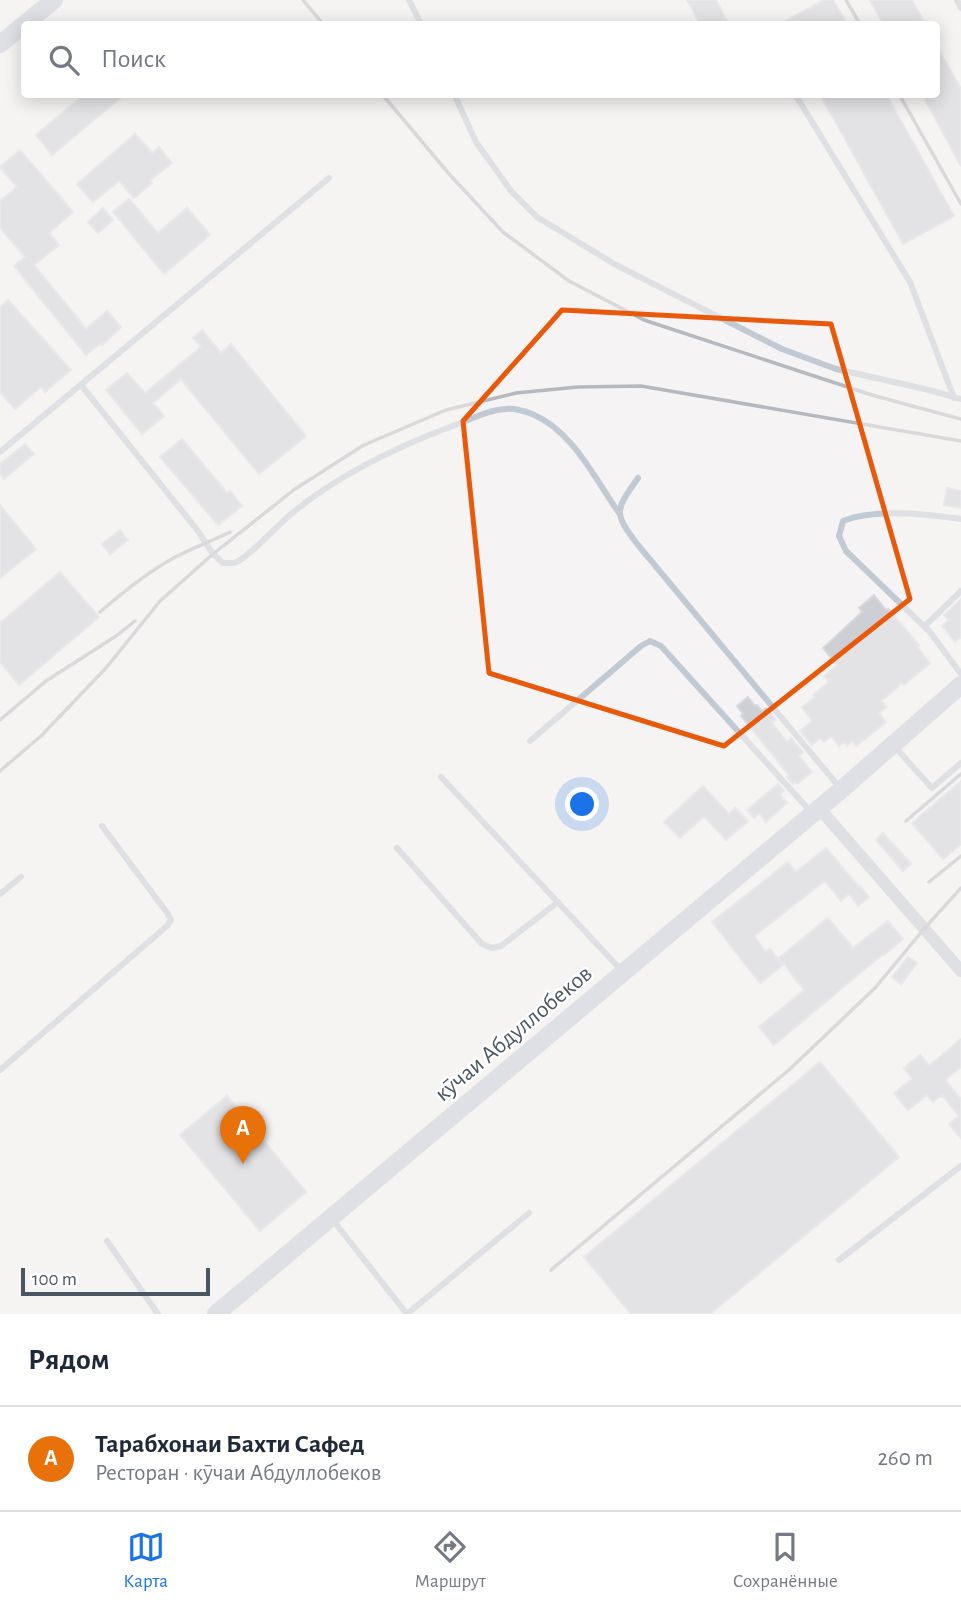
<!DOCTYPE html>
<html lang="ru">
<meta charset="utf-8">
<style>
:root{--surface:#fff;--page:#f2f2f3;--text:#1f2937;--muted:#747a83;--line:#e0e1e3;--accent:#1a73e8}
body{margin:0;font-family:"Alegreya Sans",sans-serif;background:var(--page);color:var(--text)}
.scale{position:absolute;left:21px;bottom:18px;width:189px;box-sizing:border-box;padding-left:7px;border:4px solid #4a5661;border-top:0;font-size:19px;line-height:24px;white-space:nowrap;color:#4a5661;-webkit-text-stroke:5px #fff;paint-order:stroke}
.you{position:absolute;left:583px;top:805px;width:24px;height:24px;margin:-18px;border:5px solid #fff;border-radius:50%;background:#1a73e8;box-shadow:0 0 0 10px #1a73e833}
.badge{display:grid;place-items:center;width:46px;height:46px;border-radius:50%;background:var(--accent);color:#fff;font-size:23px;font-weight:700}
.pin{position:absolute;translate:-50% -58px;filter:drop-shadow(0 2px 4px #0008)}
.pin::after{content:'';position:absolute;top:37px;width:24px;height:21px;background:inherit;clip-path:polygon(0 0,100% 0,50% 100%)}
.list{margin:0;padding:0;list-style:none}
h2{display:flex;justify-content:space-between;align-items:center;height:91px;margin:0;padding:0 28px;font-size:30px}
h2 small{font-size:23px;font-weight:400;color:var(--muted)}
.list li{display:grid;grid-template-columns:46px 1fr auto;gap:21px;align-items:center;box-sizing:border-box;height:105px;padding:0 28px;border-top:2px solid var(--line)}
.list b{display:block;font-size:26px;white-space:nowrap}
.list p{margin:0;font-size:23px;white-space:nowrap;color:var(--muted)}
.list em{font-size:23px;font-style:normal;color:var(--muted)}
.icon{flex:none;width:38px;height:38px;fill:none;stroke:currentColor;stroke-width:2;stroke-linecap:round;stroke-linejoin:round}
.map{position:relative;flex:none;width:961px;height:1314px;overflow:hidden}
.search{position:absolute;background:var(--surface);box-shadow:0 4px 18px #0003;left:21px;right:21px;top:21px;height:77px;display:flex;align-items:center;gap:18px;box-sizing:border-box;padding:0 24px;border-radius:7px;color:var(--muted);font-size:26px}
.sheet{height:196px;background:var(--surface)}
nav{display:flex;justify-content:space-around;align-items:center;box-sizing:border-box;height:98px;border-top:2px solid var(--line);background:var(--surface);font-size:19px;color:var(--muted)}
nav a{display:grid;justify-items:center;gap:4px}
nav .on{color:var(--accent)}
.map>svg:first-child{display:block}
.building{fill:#cdcfd5;stroke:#d7d9de;stroke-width:2}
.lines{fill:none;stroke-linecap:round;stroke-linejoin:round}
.lane{stroke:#c1cad2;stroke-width:6}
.street{stroke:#c1cad2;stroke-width:12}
.secondary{stroke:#c1cbd6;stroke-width:18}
.rail{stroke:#b5b8bd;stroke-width:3.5}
.marked{fill:none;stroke:#e8590c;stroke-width:5;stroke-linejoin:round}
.labels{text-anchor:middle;stroke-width:5;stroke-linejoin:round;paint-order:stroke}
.street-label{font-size:24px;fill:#4a5661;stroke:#fff}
</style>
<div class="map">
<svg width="961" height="1314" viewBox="0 0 961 1314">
<rect width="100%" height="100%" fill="#f5f3f3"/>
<path class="building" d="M 687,0 L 716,0 L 729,24 L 700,24 Z
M 824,0 L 833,0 L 847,24 L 780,24 Z
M 870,0 L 912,0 L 925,24 L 883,24 Z
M 936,45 L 961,89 L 961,166 L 922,94 L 936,94 Z
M 85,94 L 125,94 L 52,155 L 36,135 Z
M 820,94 L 886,94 L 954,216 L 903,244 Z
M 135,134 L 152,153 L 159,147 L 172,163 L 150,180 L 152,183 L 134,198 L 119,181 L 93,202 L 77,184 Z
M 20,150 L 73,212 L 49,233 L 59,245 L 34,265 L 86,329 L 107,311 L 121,327 L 102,345 L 101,343 L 86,355 L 14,266 L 25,257 L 0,228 L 0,201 L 17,187 L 0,167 Z
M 129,199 L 158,233 L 187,208 L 210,235 L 164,274 L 113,212 Z
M 103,208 L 113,220 L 98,233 L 88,222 Z
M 8,300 L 71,370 L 45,392 L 41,387 L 15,409 L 0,392 L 0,307 Z
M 202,330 L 221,353 L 231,344 L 306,436 L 259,474 L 181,379 L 153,403 L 164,416 L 142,434 L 106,390 L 127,373 L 145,393 L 201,347 L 193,338 Z
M 182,439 L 227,493 L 230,491 L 242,506 L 218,525 L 160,457 Z
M 25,444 L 34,454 L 4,479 L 0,473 L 0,464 Z
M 947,488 L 961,491 L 961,508 L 944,505 Z
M 0,505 L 36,549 L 0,578 Z
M 120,530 L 128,540 L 110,554 L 102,544 Z
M 60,572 L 99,617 L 19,685 L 0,662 L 0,623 Z
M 874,595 L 886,610 L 888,609 L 919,645 L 917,647 L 930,663 L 904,685 L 902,683 L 881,701 L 886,707 L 879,713 L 886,722 L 856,746 L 852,741 L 847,746 L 844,742 L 839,746 L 831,736 L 824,742 L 820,738 L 812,745 L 800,731 L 812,721 L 802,707 L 815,697 L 813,695 L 829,682 L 824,676 L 837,665 L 823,648 L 862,612 L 859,608 Z
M 961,599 L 961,637 L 955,642 L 942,626 L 949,620 L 944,615 Z
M 748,697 L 755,706 L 757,705 L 762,711 L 766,708 L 776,720 L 772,723 L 787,742 L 791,738 L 803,752 L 799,756 L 812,772 L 797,784 L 795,782 L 793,784 L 787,777 L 789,775 L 741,716 L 743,714 L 737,706 Z
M 961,781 L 961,844 L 943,859 L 912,823 Z
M 778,784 L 784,791 L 780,795 L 787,803 L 766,822 L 759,813 L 754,818 L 747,810 Z
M 703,786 L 729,814 L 735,808 L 748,821 L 726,840 L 704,816 L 680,838 L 664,822 Z
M 883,833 L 911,864 L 903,871 L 876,840 Z
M 826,848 L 859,887 L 860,886 L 869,897 L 858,906 L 849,894 L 841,901 L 825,881 L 754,936 L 766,952 L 770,949 L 783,965 L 760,983 L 712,922 L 788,862 L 796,872 Z
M 828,918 L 853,948 L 888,921 L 903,939 L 884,955 L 883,954 L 774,1045 L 759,1027 L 804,990 L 779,958 Z
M 908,957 L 917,963 L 901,984 L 892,977 Z
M 961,1039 L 961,1067 L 945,1080 L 961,1099 L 961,1138 L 949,1124 L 959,1116 L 942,1095 L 933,1102 L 927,1095 L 908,1110 L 894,1093 L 912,1079 L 904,1068 L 920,1055 L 929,1066 Z
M 820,1062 L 899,1157 L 710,1314 L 631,1314 L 584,1257 Z
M 227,1096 L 306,1192 L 260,1231 L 180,1135 Z"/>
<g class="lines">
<path class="lane" d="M 409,0 L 421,24
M 957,0 L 961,8
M 454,94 L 476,142 L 511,191 L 537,217 L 616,265 L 782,349 L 836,369 L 929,390 L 961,399
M 795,94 L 910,282 L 954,398
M 81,385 L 198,531 L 213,554 L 223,563 C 224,563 233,563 234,563 C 247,559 278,525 291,514 C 339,474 396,447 455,425 C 471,419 488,410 506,409 C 513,408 525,411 532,414 C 573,431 595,479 619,513
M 0,452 L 329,178
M 638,478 C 615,511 613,512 638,545 L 840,788
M 961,519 C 928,514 874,508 843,521 L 839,536 L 846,551 L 930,632 L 961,674
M 925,626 L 961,591
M 530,741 L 641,646 L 650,641 L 661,646 L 811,812
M 894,746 L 932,788 L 961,763
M 441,777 L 622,971
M 397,848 L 482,944 L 492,948 L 501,946 L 558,902
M 0,894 L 21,877
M 0,1070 L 167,926 L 171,920 L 168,914 L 102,826
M 332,1219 L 407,1314
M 107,1241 L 158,1314
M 839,1260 L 961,1166
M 407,1314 L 529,1213"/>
<path class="street" d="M 819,808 L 961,971"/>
<path class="secondary" d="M 0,44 L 54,0
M 216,1314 L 841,790 L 961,685"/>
<path class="rail" d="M 303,0 L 323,24
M 846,0 L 860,24
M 382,94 L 450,175 L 503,232 L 569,281 L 644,320 L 875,396 L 961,419
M 899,94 L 961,204
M 100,612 C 122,593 145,574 170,560 C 189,549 210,542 230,532
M 0,720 L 46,681 L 116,636 L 135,621
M 0,771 L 41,736 L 106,668 L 160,601 L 213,554 L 295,489 L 364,445 L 446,410 L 516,393 L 578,387 L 641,386 L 961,441
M 906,821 L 961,774
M 929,882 L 961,856
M 551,1270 L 790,1069 L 875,988 L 924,929 L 961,888"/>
</g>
<path d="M0 0H961V1314H0ZM 562,310 L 831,324 L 910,599 L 724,746 L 489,673 L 463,421 Z" fill="#f5f3f3" fill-opacity=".55" fill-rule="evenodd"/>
<path class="marked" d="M 562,310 L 831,324 L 910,599 L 724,746 L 489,673 L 463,421 Z"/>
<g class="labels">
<g class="street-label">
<text transform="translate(513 1033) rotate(-40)" y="8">кӯчаи Абдуллобеков</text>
</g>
</g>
</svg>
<div class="scale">100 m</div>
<div class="you"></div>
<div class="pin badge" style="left:243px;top:1164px;background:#e8710a">A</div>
<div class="search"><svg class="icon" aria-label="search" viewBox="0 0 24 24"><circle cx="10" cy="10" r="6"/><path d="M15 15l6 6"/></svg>Поиск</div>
</div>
<section class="sheet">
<h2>Рядом<small></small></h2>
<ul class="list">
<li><span class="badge" style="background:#e8710a">A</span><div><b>Тарабхонаи Бахти Сафед</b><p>Ресторан · кӯчаи Абдуллобеков</p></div><em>260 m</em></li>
</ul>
</section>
<nav>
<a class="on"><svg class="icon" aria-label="map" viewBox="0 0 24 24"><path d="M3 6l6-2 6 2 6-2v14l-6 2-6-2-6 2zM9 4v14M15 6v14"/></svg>Карта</a>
<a><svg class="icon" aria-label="directions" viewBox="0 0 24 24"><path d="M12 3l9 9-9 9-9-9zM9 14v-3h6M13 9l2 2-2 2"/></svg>Маршрут</a>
<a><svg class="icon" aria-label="saved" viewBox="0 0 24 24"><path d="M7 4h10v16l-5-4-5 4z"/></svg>Сохранённые</a>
</nav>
